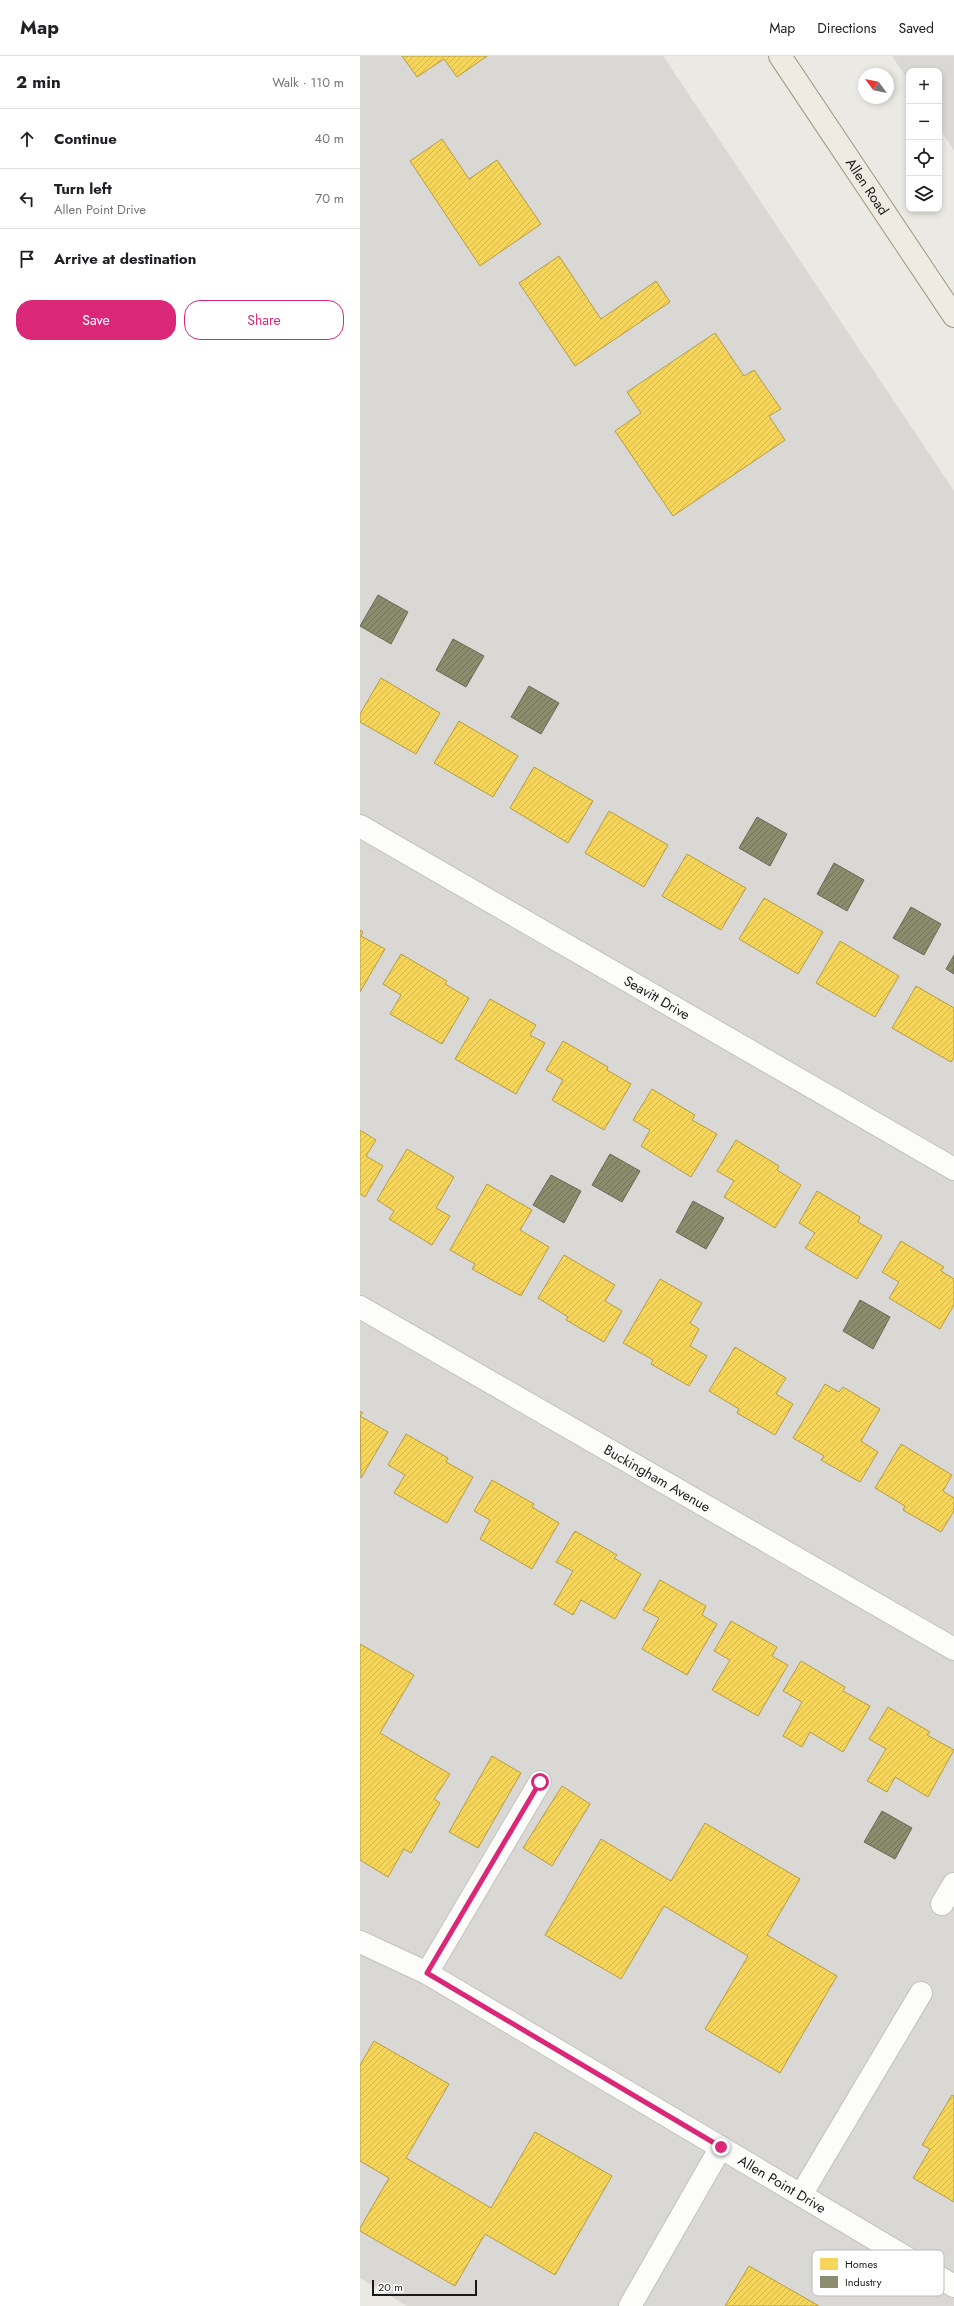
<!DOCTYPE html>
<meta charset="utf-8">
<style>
:root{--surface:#fff;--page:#f6f6f6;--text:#202124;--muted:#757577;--line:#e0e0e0;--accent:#db2777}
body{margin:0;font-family:Jost,sans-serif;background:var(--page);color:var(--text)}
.controls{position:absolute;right:12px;top:12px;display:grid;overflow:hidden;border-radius:8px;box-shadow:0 2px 6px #0003}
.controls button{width:36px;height:36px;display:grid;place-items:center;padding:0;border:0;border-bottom:1px solid var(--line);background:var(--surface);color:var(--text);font:20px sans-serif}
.compass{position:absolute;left:498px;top:12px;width:36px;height:36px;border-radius:50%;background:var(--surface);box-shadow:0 2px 6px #0003;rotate:302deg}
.scale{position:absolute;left:12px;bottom:10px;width:105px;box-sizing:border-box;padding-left:4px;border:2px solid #1b1b1b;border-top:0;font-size:11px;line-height:14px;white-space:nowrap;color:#1b1b1b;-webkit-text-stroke:3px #fff;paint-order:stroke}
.stop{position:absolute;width:12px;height:12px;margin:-9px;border:3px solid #db2777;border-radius:50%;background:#fff}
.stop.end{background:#db2777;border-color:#fff;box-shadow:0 1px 4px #0008}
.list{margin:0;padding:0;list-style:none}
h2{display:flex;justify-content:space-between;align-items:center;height:52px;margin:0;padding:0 16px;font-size:17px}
h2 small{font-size:13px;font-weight:400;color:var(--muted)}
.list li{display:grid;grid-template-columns:26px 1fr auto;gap:12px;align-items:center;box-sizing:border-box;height:60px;padding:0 16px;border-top:1px solid var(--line)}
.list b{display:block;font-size:15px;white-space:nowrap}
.list p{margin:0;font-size:13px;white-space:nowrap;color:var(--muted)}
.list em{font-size:13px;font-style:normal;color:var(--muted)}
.actions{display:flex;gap:8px;padding:12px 16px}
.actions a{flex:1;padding:9px 0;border:1px solid var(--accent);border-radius:16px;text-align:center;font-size:14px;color:var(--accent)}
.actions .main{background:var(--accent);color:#fff}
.icon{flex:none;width:22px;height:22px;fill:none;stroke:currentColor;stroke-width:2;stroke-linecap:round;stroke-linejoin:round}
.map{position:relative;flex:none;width:594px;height:2250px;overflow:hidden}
header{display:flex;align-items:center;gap:24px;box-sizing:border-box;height:56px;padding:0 20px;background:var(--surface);border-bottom:1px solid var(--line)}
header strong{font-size:19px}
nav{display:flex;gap:22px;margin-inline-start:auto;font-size:14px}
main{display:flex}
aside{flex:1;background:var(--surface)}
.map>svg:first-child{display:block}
.residential{fill:#d9d8d5}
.homes{fill:url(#homes-hatch);stroke:#b49d48}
.industry{fill:url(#industry-hatch);stroke:#6a6a55}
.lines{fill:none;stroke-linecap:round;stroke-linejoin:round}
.minor-casing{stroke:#c2c2bf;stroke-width:24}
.major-casing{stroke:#a09881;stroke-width:24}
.minor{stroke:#fcfcfb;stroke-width:22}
.major{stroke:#f0ebe2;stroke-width:22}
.route{stroke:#db2777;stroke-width:5}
.labels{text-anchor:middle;stroke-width:4;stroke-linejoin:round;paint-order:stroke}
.street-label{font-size:14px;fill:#1b1b1b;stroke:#fff}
.key{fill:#fff;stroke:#bbb;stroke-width:1}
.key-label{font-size:11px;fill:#1b1b1b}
</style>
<header>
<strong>Map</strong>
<nav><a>Map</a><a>Directions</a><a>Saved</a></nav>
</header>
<main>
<aside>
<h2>2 min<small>Walk · 110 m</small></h2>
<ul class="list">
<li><svg class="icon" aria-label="ahead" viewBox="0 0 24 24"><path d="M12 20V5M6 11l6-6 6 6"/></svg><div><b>Continue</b></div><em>40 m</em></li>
<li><svg class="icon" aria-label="left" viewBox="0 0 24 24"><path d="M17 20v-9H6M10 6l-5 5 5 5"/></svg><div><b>Turn left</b><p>Allen Point Drive</p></div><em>70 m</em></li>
<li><svg class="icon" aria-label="arrive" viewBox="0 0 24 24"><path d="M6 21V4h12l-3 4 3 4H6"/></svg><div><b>Arrive at destination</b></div></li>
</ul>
<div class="actions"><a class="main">Save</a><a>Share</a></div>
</aside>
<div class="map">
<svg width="594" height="2250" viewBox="0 0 594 2250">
<defs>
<pattern id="homes-hatch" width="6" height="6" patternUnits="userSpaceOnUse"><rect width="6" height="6" fill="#f6d55c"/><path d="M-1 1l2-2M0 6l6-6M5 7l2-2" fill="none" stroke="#d2b64f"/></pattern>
<pattern id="industry-hatch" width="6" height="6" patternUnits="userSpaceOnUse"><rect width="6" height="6" fill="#8c8c6e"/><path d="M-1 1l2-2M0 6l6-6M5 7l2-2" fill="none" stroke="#72725a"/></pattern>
</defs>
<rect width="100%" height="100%" fill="#eae9e3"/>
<path class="residential" d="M 0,0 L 303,0 L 594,435 L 594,2250 L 47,2250 L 0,2222 Z
M 532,0 L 594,0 L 594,94 L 579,72 L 579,15 L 549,15 L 549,26 Z"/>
<path class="homes" d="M 42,0 L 127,0 L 97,21 L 84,3 L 57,21 Z
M 82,83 L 109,123 L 137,104 L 181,168 L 120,210 L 50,105 Z
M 199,200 L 241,263 L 296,225 L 310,246 L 215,310 L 159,227 Z
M 355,277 L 384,320 L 394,314 L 421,353 L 409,360 L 425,384 L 313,460 L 255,375 L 281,357 L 267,336 Z
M 21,622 L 80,657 L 56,698 L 0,666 L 0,658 Z
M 99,665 L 158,700 L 133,741 L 74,707 Z
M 174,711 L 233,745 L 208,787 L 150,752 Z
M 249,755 L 308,789 L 284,831 L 225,797 Z
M 327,798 L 386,832 L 361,874 L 302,840 Z
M 404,842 L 463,876 L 438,918 L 379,883 Z
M 0,874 L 3,876 L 1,880 L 25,893 L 0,936 Z
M 480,885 L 539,920 L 515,961 L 456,927 Z
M 41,898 L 87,925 L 85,928 L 109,942 L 82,988 L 30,958 L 41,939 L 23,928 Z
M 556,930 L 594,952 L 594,1001 L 591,1006 L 532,972 Z
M 130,943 L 176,969 L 170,979 L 185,987 L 156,1038 L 95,1003 Z
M 203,985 L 248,1011 L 247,1014 L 271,1028 L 244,1074 L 192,1044 L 203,1024 L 186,1014 Z
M 292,1033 L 335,1059 L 332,1064 L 357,1078 L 331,1121 L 281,1090 L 290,1074 L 273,1064 Z
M 0,1074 L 16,1084 L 6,1100 L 23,1110 L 5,1141 L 0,1138 Z
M 376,1084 L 419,1110 L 417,1114 L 441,1129 L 415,1172 L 364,1141 L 374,1125 L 357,1115 Z
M 47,1093 L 94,1121 L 76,1152 L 90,1160 L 72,1189 L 29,1163 L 34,1155 L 17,1144 Z
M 127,1128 L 172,1154 L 160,1174 L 189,1191 L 161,1240 L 112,1213 L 115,1208 L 90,1194 Z
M 457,1135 L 500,1161 L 498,1166 L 522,1180 L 497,1223 L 445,1192 L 455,1177 L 439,1167 Z
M 541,1185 L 584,1211 L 581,1215 L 594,1223 L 594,1249 L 580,1273 L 529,1242 L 539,1226 L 522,1216 Z
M 204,1199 L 255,1229 L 245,1245 L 262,1255 L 244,1286 L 206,1264 L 208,1261 L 178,1242 Z
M 300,1223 L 342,1247 L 330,1267 L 339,1273 L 330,1290 L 347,1300 L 329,1330 L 291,1308 L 293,1304 L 263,1287 Z
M 375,1291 L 426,1322 L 416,1338 L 433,1348 L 415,1379 L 377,1357 L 379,1353 L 349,1335 Z
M 465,1328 L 479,1336 L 483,1331 L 520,1353 L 501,1385 L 518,1396 L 500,1426 L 461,1404 L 464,1400 L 433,1382 Z
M 0,1355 L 3,1357 L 0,1360 L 28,1376 L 1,1422 Z
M 46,1378 L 88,1402 L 86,1406 L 113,1421 L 87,1467 L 34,1437 L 45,1419 L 28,1409 Z
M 541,1388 L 592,1419 L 583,1435 L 594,1442 L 594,1455 L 581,1476 L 543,1454 L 545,1450 L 515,1432 Z
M 132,1424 L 174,1448 L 172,1451 L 199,1467 L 172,1513 L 120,1483 L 130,1464 L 114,1455 Z
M 215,1475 L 257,1499 L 254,1502 L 281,1518 L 255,1563 L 221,1544 L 213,1559 L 194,1548 L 213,1515 L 196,1506 Z
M 300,1524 L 346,1550 L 342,1559 L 357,1568 L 327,1619 L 282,1593 L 299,1562 L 283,1554 Z
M 371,1565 L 417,1591 L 412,1600 L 428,1609 L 398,1660 L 352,1634 L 370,1604 L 354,1595 Z
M 0,1588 L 54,1619 L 20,1677 L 90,1718 L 74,1743 L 80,1747 L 51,1797 L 44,1793 L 28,1821 L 0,1804 Z
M 441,1605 L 485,1631 L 483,1635 L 510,1650 L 483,1696 L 450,1676 L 442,1691 L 423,1680 L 442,1646 L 423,1635 Z
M 528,1651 L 570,1676 L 567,1679 L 594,1694 L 568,1741 L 535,1721 L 527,1736 L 507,1725 L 526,1693 L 509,1683 Z
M 132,1700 L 161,1717 L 118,1792 L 89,1776 Z
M 202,1730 L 230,1748 L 192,1810 L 163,1792 Z
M 345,1767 L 440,1823 L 407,1879 L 477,1920 L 420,2017 L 345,1973 L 388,1900 L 304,1850 L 261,1923 L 185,1879 L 241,1783 L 311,1825 Z
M 14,1985 L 89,2028 L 46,2102 L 131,2152 L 175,2076 L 252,2120 L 195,2219 L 125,2178 L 95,2230 L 0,2175 L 0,2172 L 29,2122 L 0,2105 L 0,2009 Z
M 592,2039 L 594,2040 L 594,2146 L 553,2122 L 570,2093 L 562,2089 Z
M 389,2210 L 459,2250 L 365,2250 Z"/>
<path class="industry" d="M 18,539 L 48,556 L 31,588 L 0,570 Z
M 93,583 L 124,600 L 106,631 L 76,614 Z
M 169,630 L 199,647 L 181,678 L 151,661 Z
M 397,761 L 427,778 L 410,810 L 379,792 Z
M 474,807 L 504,824 L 487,855 L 457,838 Z
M 551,851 L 581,868 L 564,899 L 533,882 Z
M 594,899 L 594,918 L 586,913 Z
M 250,1098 L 280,1115 L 262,1146 L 232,1129 Z
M 191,1119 L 221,1135 L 204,1167 L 173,1149 Z
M 333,1145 L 364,1162 L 346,1193 L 316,1176 Z
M 500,1244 L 530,1261 L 513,1293 L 483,1275 Z
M 522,1755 L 552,1772 L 535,1803 L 504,1786 Z"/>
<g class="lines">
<g class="minor-casing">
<g id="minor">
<path id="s1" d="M 0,770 L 594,1113"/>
<path id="s2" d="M 0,1251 L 594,1593"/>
<path d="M 582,1848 L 594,1828"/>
<path id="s3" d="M 0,1886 L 67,1917 L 594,2230"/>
<path d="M 67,1917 L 180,1726"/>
<path d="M 441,2139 L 561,1937"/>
<path d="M 270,2250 L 361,2091"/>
</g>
</g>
<g class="major-casing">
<g id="major">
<path id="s4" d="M 420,0 L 594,260"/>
</g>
</g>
<use href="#minor" class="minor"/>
<use href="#major" class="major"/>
</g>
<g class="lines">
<path class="route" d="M 180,1726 L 67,1917 L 361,2091"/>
</g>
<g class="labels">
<g class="street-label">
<text dy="5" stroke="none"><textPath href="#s4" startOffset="157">Allen Road</textPath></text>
<text dy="5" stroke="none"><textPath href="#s1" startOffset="343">Seavitt Drive</textPath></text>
<text dy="5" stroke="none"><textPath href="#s2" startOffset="343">Buckingham Avenue</textPath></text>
<text dy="5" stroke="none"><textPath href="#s3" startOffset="487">Allen Point Drive</textPath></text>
</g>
</g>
<rect x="452" y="2194" width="132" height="46" rx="6" class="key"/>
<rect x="460" y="2202" width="18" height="12" fill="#f6d55c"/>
<rect x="460" y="2220" width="18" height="12" fill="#8c8c6e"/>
<g class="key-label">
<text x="485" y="2212">Homes</text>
<text x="485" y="2230">Industry</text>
</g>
</svg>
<div class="controls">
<button>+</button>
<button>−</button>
<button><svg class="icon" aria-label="locate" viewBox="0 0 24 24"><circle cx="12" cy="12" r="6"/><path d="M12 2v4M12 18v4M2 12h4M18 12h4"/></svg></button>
<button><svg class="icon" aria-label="layers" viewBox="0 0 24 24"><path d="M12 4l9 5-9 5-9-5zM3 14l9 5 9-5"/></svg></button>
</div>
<svg class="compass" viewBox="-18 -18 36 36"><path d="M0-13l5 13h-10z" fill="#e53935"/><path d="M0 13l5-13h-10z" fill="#757577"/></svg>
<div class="scale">20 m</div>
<div class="stop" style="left:180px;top:1726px"></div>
<div class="stop end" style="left:361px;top:2091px"></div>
</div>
</main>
